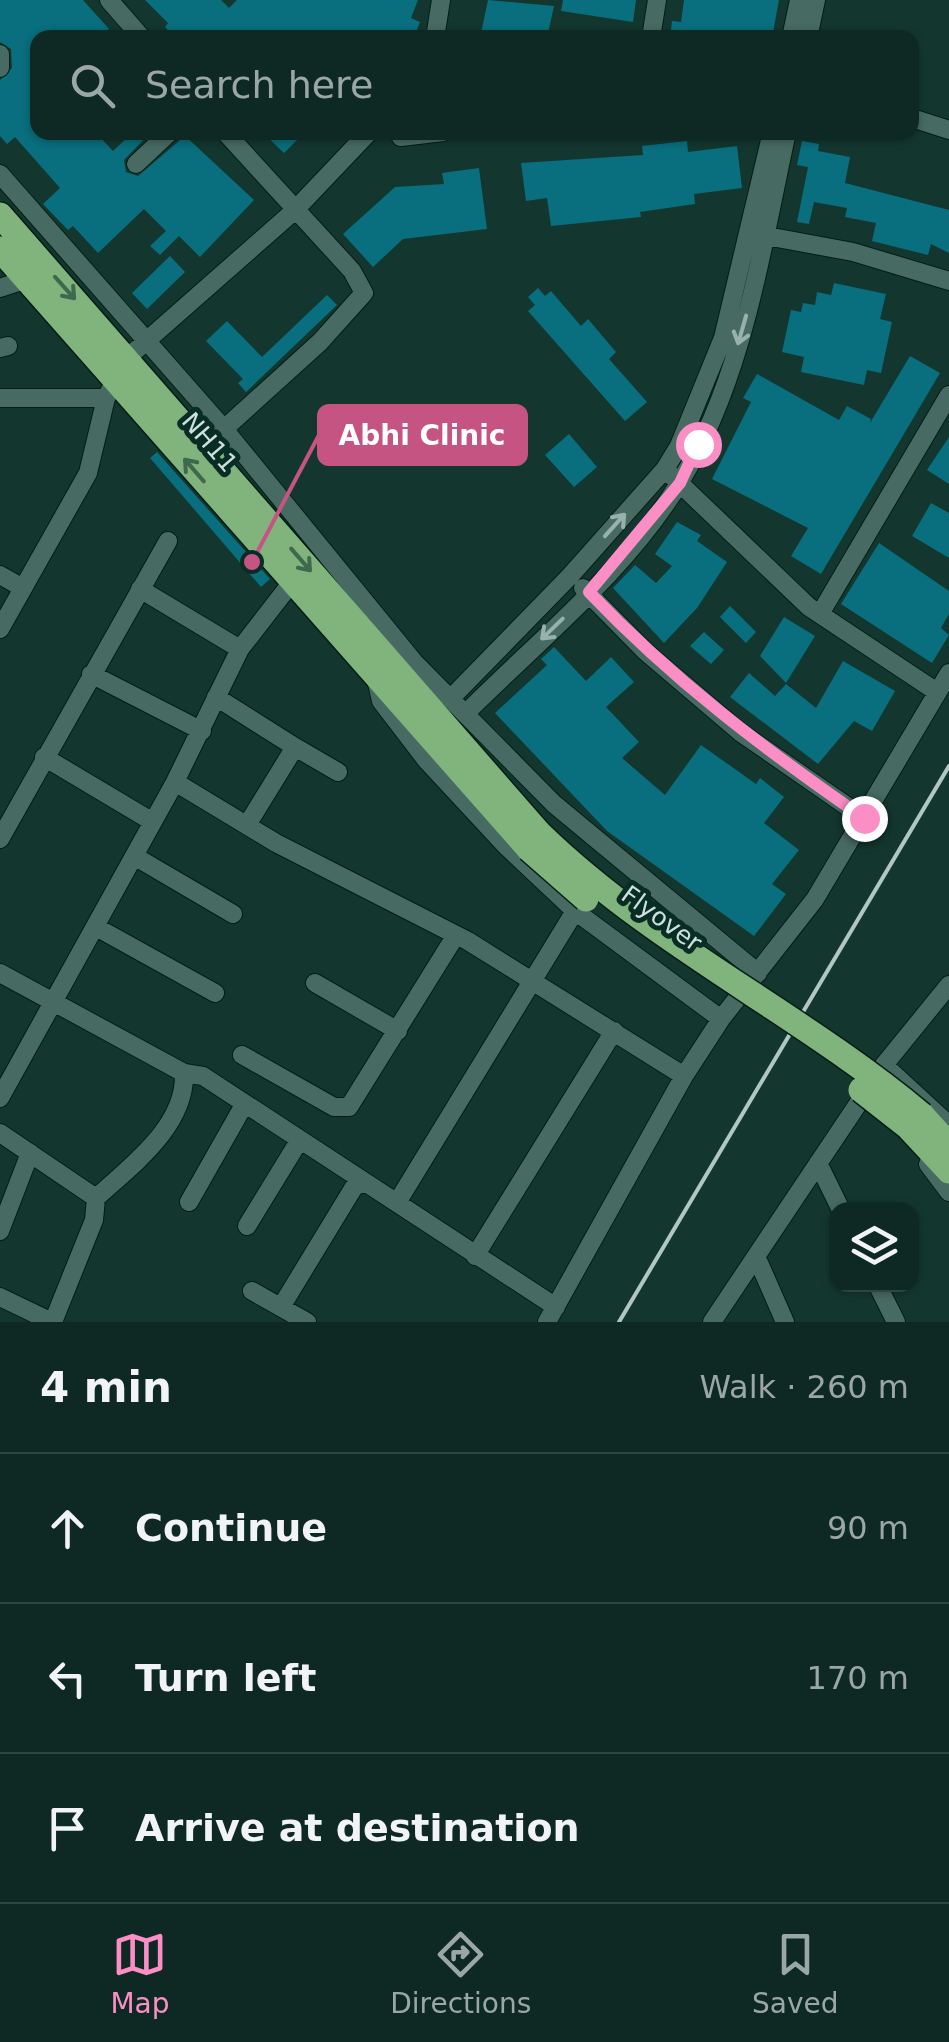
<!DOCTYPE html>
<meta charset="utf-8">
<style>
:root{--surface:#0e2923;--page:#17312b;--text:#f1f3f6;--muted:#9ba6a6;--line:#2e4541;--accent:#fb8fc5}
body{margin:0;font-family:"DejaVu Sans",sans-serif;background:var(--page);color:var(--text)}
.controls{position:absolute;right:30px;bottom:30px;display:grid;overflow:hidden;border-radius:20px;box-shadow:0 2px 8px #0004}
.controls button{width:90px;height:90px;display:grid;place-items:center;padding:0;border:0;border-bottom:2px solid var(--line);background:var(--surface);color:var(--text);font:50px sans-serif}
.stop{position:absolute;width:30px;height:30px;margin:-22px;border:8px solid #fb8fc5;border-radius:50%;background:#fff}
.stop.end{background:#fb8fc5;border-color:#fff;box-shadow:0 2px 10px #0008}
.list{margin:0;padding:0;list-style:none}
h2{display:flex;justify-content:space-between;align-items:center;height:130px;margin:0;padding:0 40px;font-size:42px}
h2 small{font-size:32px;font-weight:400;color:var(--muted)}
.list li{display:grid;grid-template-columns:65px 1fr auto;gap:30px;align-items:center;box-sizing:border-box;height:150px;padding:0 40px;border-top:2px solid var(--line)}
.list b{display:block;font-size:38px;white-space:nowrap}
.list em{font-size:32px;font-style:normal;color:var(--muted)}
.icon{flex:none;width:55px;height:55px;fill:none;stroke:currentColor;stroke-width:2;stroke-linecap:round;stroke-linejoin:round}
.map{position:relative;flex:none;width:949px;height:1322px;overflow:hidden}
.search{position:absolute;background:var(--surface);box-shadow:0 2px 8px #0004;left:30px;right:30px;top:30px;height:110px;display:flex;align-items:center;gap:25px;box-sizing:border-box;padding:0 35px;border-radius:20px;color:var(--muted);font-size:38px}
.sheet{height:580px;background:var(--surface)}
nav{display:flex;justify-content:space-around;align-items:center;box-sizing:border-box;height:140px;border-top:2px solid var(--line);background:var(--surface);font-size:28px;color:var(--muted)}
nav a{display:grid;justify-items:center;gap:5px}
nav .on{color:var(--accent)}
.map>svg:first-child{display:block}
.building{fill:#096e7e}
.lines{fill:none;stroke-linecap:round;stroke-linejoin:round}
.minor-casing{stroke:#031d17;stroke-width:20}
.highway-casing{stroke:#031d17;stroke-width:28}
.minor{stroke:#476b62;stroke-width:18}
.highway{stroke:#81b37d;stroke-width:25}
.rail{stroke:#b1c7c1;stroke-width:4}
.highway-bridge-casing{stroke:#031d17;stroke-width:28;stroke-linecap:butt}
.highway-bridge{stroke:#81b37d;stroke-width:25}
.oneway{stroke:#3e694d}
.oneway2{stroke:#98b2ab}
.route{stroke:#fb8fc5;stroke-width:12}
.labels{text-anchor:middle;stroke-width:10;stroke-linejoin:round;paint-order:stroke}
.street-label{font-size:25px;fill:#cee1dc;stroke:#082d25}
.leader{fill:none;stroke:#c65482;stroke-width:4}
.callout-dot{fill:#c65482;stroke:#082d25;stroke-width:4}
.callout{fill:#c65482;stroke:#c65482;stroke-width:4}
.callout-label{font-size:28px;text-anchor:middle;font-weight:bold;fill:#fff}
</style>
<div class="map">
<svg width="949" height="1322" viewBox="0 0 949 1322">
<rect width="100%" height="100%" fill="#13372f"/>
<path class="building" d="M 0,0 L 83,0 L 109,29 L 99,38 L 38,38 L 38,132 L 95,132 L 113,151 L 133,132 L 151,132 L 124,160 L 126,172 L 138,176 L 179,141 L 182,133 L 254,200 L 200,257 L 179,236 L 160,255 L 150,246 L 166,231 L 144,209 L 98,253 L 73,226 L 68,230 L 43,204 L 60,188 L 15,137 L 7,144 L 0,136 L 0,80 L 12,68 L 11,49 L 0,42 Z
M 145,0 L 221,0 L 229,8 L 237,0 L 418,0 L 411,18 L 420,22 L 414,38 L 175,38 L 165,27 L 168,23 Z
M 488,0 L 554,6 L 547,38 L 480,38 Z
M 563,0 L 636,0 L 633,22 L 561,11 Z
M 684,0 L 779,0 L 772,38 L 670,38 L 672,21 L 681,22 Z
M 262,132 L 291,132 L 298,139 L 284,153 Z
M 687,141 L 688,152 L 737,146 L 742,188 L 694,194 L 695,204 L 640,212 L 641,217 L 551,226 L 547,198 L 526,201 L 521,163 L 643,155 L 642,146 Z
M 802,141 L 819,144 L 818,151 L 850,157 L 845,183 L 949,210 L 949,253 L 931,244 L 928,255 L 872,241 L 876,223 L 845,217 L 847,208 L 814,202 L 809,224 L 797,222 L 808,167 L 797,165 Z
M 479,168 L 487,229 L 403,239 L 373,267 L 343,234 L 395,187 L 444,184 L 442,173 Z
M 170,256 L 185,272 L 147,309 L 132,293 Z
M 834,283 L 886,294 L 880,319 L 892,322 L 881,373 L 867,370 L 864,385 L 801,372 L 804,357 L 782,352 L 791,310 L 801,312 L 803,303 L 815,305 L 817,292 L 831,295 Z
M 538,288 L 545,296 L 551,291 L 581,326 L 588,319 L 616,352 L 609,359 L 647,402 L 625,421 L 528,311 L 535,305 L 528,297 Z
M 327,295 L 337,305 L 246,392 L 238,383 L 243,379 L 206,341 L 227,321 L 262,357 Z
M 910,356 L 940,373 L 821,574 L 791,556 L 808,528 L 712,479 L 751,402 L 743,398 L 757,374 L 839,420 L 847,406 L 871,419 L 870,423 Z
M 569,434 L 597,467 L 574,487 L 545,455 Z
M 949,437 L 949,484 L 927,470 Z
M 157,452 L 270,579 L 261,587 L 150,458 Z
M 931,503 L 949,513 L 949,558 L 912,536 Z
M 677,522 L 701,535 L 697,541 L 727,562 L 697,608 L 664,643 L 613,588 L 635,565 L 656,583 L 672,566 L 655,554 Z
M 879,543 L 949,591 L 949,614 L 941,628 L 949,635 L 932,663 L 841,604 Z
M 730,606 L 756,632 L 746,643 L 720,617 Z
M 784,617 L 815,636 L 786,683 L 760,656 Z
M 704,632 L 724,650 L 711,664 L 690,646 Z
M 554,647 L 586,681 L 611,657 L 634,682 L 606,707 L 639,742 L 622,758 L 665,795 L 701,745 L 756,784 L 760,778 L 784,797 L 764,823 L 799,850 L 772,884 L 786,894 L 754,936 L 607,831 L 495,713 L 547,665 L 541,659 Z
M 843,661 L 895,691 L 872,731 L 854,721 L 818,764 L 730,697 L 749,673 L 775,696 L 786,684 L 816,708 Z"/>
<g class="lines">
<g class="minor-casing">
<path id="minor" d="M 109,0 L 142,38
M 435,38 L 441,0
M 651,38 L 657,0
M 791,38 L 799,0
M 808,38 L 816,0
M 0,54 L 0,68
M 912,118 L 949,130
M 398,132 L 401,137 L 443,132
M 136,164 L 170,132
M 0,174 L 224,429 L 414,662 L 554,804 L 758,973
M 756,234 L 853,252 L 949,281
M 0,288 L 27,279
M 0,348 L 8,346
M 0,398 L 106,398
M 224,429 L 320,342 L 364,293 L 352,271 L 225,132
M 671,475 L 809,607 L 937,692
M 0,575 L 23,588
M 583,588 L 646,652 L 740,732 L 864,818
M 140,589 L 240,649
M 820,614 L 949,395
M 0,629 L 88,473 L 106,398 L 127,358 L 294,211 L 369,132
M 91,674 L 202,731
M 376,679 L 381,701 L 427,761 L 505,845 L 575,911 L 721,1019
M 216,697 L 295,747 L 247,825
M 452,697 L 570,576 L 665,469 L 679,446 L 723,338 L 772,132
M 467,712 C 539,640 627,570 680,482 C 744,377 761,250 787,132
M 295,747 L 338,772
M 44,757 L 153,822
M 175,782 L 276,843 L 468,941 L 684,1076
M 0,839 L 168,541
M 134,856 L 233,914
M 96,927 L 215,993
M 0,973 L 184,1073 C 186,1126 132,1165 96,1198
M 315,983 L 398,1031
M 242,1055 L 334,1107 L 349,1107 L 456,935
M 884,1065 L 949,1125
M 184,1073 L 203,1076 L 556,1307
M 0,1098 L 175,782 L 240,649 L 292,582
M 0,1133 L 96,1198 L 94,1220 L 53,1322
M 818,1163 L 841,1210
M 928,1164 L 949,1192
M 398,1201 L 575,911
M 189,1202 L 244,1105
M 247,1226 L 299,1141
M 0,1231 L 30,1153
M 475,1256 L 614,1031
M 756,1256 L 785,1322
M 877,1284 L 896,1322
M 252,1291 L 307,1322
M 0,1297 L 52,1322
M 281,1307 L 354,1187 L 362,1183
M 547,1322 L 684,1076 L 721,1019 L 815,899 L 949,673
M 712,1322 L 884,1065 L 949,985"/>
</g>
<g class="highway-casing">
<path id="highway" d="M 0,215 L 539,833
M 0,249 L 529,849
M 922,1115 L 949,1145
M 908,1127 L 949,1171"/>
</g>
<use href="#minor" class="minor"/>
<use href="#highway" class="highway"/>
<path class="rail" d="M 619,1322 L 949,766"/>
<g class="highway-bridge-casing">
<path id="highway-bridge" d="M 539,833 C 654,945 800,1013 922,1115
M 529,849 L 586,899
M 861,1090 L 908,1127"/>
</g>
<use href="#highway-bridge" class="highway-bridge"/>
</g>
<defs><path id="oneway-shaft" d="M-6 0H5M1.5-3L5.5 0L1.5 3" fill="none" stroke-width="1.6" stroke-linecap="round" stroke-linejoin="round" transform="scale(2.5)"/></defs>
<g class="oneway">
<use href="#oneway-shaft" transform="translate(65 288) rotate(48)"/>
<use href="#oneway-shaft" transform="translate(194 470) rotate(-131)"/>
<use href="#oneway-shaft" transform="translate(301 560) rotate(49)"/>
</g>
<g class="oneway2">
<use href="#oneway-shaft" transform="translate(742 330) rotate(106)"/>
<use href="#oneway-shaft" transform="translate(615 525) rotate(-48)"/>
<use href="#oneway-shaft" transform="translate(552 629) rotate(136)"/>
</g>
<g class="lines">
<path class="route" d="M 698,444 L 680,483 L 589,592 C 674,681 763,748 864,818"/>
</g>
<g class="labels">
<g class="street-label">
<text transform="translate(210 442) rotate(49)" y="9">NH11</text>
<text transform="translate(662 918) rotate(36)" y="9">Flyover</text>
</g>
</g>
<path class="leader" d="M252 562L319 435"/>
<circle class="callout-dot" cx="252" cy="562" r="10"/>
<rect class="callout" x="319" y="406" width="207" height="58" rx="10"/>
<g class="callout-label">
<text x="422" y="445">Abhi Clinic</text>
</g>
</svg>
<div class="controls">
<button><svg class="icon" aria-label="layers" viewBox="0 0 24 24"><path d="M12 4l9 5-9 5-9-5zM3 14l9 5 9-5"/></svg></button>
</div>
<div class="stop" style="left:698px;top:444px"></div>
<div class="stop end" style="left:864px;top:818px"></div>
<div class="search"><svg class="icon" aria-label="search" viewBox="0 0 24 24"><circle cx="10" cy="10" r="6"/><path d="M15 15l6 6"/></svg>Search here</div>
</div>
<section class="sheet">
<h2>4 min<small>Walk · 260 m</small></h2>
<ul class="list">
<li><svg class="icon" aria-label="ahead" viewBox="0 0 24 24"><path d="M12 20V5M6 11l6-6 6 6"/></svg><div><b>Continue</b></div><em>90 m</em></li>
<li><svg class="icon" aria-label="left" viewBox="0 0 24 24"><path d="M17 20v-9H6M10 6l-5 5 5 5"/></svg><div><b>Turn left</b></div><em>170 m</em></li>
<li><svg class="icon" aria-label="arrive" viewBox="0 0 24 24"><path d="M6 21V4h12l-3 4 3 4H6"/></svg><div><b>Arrive at destination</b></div></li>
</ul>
</section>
<nav>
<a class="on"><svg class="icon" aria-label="map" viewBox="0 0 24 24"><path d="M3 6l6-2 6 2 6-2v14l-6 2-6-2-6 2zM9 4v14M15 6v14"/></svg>Map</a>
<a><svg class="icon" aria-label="directions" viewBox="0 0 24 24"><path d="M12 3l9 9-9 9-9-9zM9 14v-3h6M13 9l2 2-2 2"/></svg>Directions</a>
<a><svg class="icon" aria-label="saved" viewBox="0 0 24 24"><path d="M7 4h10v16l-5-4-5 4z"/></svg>Saved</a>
</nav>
